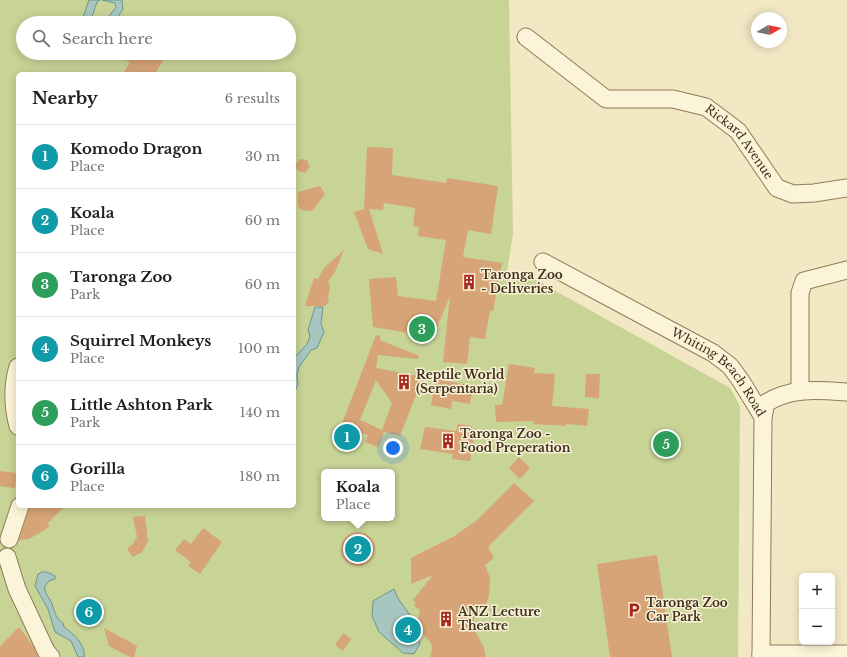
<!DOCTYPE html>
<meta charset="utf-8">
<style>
:root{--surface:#fff;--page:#f6f6f6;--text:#202124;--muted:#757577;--line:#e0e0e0;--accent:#db2777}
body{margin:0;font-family:"Libre Baskerville",serif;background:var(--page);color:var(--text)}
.controls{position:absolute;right:12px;bottom:12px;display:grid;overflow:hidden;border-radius:6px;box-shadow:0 2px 10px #0003}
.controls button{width:36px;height:36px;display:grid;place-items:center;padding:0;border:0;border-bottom:1px solid var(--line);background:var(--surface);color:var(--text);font:20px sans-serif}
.compass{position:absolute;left:751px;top:12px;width:36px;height:36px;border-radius:50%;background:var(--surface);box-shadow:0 2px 10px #0003;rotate:81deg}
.you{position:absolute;left:393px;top:448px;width:14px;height:14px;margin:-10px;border:3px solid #fff;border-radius:50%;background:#1a73e8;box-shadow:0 0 0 6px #1a73e833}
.badge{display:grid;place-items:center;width:26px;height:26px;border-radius:50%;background:var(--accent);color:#fff;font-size:13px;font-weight:700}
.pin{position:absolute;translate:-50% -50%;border:2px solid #fff;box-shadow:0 1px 4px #0006}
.popup{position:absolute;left:321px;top:469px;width:74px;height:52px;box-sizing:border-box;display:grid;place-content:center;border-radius:6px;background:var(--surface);filter:drop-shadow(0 1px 3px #0005);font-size:13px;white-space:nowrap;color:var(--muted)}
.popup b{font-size:15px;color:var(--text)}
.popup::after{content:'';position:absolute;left:50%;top:100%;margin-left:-8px;border:8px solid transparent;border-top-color:var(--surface)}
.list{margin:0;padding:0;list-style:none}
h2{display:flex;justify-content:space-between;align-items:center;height:52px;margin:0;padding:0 16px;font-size:17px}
h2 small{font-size:13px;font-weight:400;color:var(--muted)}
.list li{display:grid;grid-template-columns:26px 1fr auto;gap:12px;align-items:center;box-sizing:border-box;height:64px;padding:0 16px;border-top:1px solid var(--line)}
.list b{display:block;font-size:15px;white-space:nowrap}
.list p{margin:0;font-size:13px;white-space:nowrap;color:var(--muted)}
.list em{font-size:13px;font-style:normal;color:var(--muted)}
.icon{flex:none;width:22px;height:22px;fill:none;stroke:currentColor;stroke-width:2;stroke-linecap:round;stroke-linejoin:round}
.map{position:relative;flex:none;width:847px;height:657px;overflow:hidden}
.search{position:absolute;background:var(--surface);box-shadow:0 2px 10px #0003;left:16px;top:16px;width:280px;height:44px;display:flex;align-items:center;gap:10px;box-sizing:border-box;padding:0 14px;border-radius:22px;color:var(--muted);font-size:15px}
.panel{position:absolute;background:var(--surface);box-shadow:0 2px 10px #0003;left:16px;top:72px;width:280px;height:436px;border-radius:6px}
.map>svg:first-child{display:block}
.green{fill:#c8d396;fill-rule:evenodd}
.water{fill:#a7c6bf;stroke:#6c968e}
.building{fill:#d6a476;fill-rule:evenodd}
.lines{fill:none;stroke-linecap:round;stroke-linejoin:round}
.minor-casing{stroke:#917a58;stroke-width:19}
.minor{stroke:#fcf4d9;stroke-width:17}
.labels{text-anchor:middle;stroke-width:3;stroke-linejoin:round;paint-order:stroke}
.street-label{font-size:12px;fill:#3f301e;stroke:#f9f1d5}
.poi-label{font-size:12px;font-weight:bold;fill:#3f301e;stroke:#f9f1d5;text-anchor:start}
</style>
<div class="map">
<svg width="847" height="657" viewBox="0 0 847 657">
<rect width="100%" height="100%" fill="#f3e8c4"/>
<path class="green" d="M 0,0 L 509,0 L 513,234 L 507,273 L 523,273 L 730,388 L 740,406 L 738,657 L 0,657 ZM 23,23 L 289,23 L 289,53 L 23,53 ZM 18,74 L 294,74 L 294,506 L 18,506 ZM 324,472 L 392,472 L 392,518 L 324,518 Z"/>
<path class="water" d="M 89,0 L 100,0 L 97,2 L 90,23 L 81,23 Z
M 102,0 L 122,0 L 123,9 L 114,23 L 104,23 L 116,7 L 115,3 Z
M 315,307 L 323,307 L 321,323 L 324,332 L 317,348 L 311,350 L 299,367 L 297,375 L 298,384 L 296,389 L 294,388 L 294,358 L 307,344 L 310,336 L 308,330 Z
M 42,572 L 47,572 L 55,576 L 55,579 L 49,581 L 45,586 C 44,594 49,596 52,604 C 55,612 55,618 63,623 L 64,627 C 73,633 86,645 84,657 L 78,657 L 71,641 L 55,632 L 48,609 L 35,586 L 38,574 Z
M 394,589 L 397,597 L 412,618 L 420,644 L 414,654 L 403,653 L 379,632 L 372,616 L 373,601 Z"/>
<path class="building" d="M 110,53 L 167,53 L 155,74 L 123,74 L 130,62 L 110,55 Z
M 367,147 L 393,148 L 392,175 L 446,183 L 447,178 L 498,186 L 491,234 L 468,230 L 463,257 L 502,263 L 493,311 L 490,311 L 485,339 L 470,337 L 467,364 L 443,362 L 450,296 L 433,337 L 373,327 L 369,279 L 396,277 L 398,296 L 436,301 L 446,240 L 418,236 L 419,227 L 413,226 L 415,208 L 384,203 L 383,210 L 369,209 L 383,254 L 368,249 L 354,212 L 364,209 Z
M 300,159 L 307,160 L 310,167 L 305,173 L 298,171 L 295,165 Z
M 320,186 L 325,194 L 312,211 L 301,210 L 298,205 L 298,192 Z
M 344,250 L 334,274 L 328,281 L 330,286 L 328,298 L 329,301 L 325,306 L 305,306 L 314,278 L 318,279 L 324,268 Z
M 376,335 L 380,336 L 380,340 L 419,356 L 418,359 L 378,355 L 376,368 L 423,377 L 400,436 L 384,432 L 378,447 L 365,442 L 368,435 L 341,426 ZM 376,380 L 392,403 L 382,430 L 360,420 Z
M 509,364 L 535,368 L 534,373 L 555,374 L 552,406 L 589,409 L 587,426 L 566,424 L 566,426 L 533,424 L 533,421 L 496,422 L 495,405 L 502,405 Z
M 586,374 L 600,374 L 599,398 L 585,397 Z
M 436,379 L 473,386 L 470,404 L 452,401 L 451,409 L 431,405 Z
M 458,424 L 472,426 L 471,433 L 475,433 L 470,461 L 452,459 L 453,454 L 420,449 L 425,427 L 456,431 Z
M 519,457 L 530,468 L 520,479 L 509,468 Z
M 0,471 L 17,473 L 15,488 L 0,486 Z
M 514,483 L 534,501 L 488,547 L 494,558 L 485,565 L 490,578 L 489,597 L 486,604 L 474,617 L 474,629 L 484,648 L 486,657 L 430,657 L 432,650 L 431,643 L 418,628 L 417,622 L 420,610 L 414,606 L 416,603 L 413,600 L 433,575 L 411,584 L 411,558 L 453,537 L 476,521 Z
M 30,506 L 65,506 L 47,524 L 50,526 L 43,531 L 29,539 L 19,540 Z
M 145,516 L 148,541 L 142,552 L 133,557 L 127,549 L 133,544 L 137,537 L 133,517 Z
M 203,528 L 222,542 L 200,574 L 188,566 L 191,562 L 175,550 L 184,539 L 191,544 Z
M341 549a17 17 0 1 1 34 0a17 17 0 1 1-34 0Z
M 657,555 L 672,657 L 610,657 L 597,564 Z
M 19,627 L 33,646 L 38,657 L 0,657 L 0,646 Z
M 104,628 L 137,646 L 134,657 L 130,657 L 109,646 Z
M 343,633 L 351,639 L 343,651 L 335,645 Z"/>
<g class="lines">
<g class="minor-casing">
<g id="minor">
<path id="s1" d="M 526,37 L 606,99 L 673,99 L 706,107 L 738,131 L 777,188 L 793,194 L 814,193 L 847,188"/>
<path id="s2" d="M 543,262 L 713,353 L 730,366 L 741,381 L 763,417 L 761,657"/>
<path d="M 18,367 C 12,385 13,408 18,426"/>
<path d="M 800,391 L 800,293 L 804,281 L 847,270"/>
<path d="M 763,417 L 766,403 C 791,387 819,390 847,392"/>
<path d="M 9,539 L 20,506"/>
<path d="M 7,557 L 17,589 L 46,651 L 51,657"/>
<path d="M 761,654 L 847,654"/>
</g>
</g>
<use href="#minor" class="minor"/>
</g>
<defs>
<g id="building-bare" transform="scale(1.2)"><path d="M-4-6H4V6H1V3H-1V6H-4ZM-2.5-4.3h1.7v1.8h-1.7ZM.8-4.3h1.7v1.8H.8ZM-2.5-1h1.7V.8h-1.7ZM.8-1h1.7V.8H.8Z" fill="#a72920" stroke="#f9f1d5" stroke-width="2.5" paint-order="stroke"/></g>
<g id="parking-bare" transform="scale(1.2)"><path d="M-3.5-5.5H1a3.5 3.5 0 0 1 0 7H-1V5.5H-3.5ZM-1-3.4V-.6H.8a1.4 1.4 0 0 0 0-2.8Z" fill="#a72920" stroke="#f9f1d5" stroke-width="2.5" paint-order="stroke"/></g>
</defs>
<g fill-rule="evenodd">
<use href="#building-bare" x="469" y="282"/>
<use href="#building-bare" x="404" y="382"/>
<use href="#building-bare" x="448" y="441"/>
<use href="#parking-bare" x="634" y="610"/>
<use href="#building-bare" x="446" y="619"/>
</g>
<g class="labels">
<g class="street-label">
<text dy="4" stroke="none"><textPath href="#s1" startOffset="251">Rickard Avenue</textPath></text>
<text dy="4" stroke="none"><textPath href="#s2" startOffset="210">Whiting Beach Road</textPath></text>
</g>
<g class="poi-label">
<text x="481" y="279">Taronga Zoo<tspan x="481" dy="14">- Deliveries</tspan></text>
<text x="416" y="379">Reptile World<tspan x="416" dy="14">(Serpentaria)</tspan></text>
<text x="460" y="438">Taronga Zoo -<tspan x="460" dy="14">Food Preperation</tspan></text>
<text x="646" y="607">Taronga Zoo<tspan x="646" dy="14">Car Park</tspan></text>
<text x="458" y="616">ANZ Lecture<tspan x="458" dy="14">Theatre</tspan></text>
</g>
</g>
</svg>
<div class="controls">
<button>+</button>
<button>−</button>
</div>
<svg class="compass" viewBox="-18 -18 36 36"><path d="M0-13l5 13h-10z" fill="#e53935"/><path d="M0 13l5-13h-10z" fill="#757577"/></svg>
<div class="you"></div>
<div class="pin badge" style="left:347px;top:437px;background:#0f9aa8">1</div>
<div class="pin badge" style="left:358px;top:549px;background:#0f9aa8">2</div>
<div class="popup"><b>Koala</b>Place</div>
<div class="pin badge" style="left:422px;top:329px;background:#2e9e5b">3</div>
<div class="pin badge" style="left:408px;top:630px;background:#0f9aa8">4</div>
<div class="pin badge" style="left:666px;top:444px;background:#2e9e5b">5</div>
<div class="pin badge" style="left:89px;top:612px;background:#0f9aa8">6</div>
<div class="search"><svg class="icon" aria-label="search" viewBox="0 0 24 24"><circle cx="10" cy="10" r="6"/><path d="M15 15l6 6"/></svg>Search here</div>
<section class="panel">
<h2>Nearby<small>6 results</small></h2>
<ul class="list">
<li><span class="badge" style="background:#0f9aa8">1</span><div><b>Komodo Dragon</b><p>Place</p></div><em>30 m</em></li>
<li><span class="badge" style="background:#0f9aa8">2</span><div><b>Koala</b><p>Place</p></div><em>60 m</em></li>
<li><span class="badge" style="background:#2e9e5b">3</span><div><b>Taronga Zoo</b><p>Park</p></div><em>60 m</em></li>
<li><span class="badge" style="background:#0f9aa8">4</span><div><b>Squirrel Monkeys</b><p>Place</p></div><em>100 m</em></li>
<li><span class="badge" style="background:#2e9e5b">5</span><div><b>Little Ashton Park</b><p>Park</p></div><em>140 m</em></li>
<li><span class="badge" style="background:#0f9aa8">6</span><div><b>Gorilla</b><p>Place</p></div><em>180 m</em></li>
</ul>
</section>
</div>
